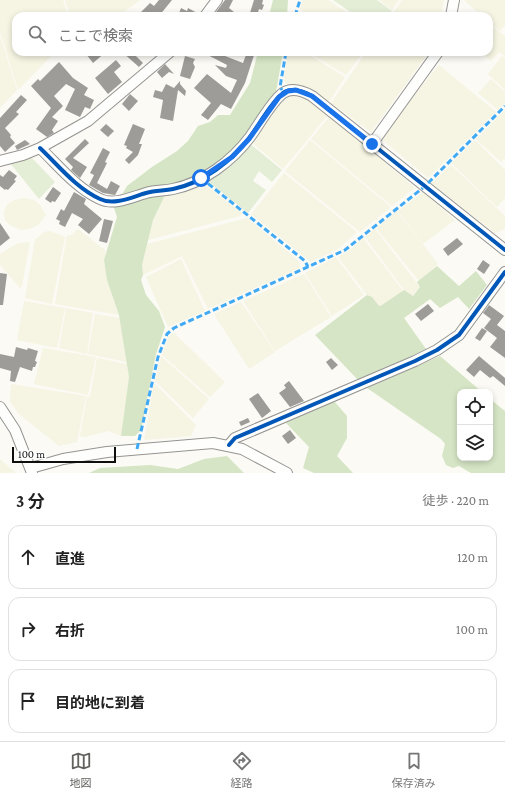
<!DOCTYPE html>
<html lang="ja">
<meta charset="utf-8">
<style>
:root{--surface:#fff;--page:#f6f6f6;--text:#222;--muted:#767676;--line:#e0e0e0;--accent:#61615e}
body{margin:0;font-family:"Crimson Pro","Noto Sans JP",serif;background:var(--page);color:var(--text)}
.controls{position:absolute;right:12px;bottom:12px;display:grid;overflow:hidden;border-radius:8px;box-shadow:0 2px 6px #0003}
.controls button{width:36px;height:36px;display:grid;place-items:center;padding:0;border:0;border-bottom:1px solid var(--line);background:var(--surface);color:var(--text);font:20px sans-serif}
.scale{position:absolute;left:12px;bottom:10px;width:104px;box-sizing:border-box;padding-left:4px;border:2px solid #0e0e0e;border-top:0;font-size:11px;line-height:14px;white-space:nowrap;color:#0e0e0e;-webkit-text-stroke:3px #fff;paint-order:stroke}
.stop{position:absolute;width:12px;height:12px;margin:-9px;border:3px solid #1a73e8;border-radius:50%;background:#fff}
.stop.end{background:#1a73e8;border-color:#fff;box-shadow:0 1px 4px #0008}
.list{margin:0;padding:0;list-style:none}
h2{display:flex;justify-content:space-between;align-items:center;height:52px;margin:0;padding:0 16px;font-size:17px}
h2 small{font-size:13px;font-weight:400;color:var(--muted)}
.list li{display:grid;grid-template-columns:26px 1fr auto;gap:12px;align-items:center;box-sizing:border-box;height:64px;margin:0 8px 8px;padding:0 8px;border:1px solid var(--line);border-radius:12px}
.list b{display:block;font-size:15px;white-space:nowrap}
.list em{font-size:13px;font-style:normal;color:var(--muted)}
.icon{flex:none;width:22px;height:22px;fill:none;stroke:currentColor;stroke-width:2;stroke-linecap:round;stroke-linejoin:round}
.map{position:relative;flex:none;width:505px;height:473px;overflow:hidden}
.search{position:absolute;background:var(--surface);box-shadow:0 2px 6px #0003;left:12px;right:12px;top:12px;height:44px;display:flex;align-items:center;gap:10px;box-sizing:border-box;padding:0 14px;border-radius:12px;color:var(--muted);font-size:15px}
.sheet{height:268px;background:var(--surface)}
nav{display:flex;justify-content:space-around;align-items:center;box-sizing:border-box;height:56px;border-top:1px solid var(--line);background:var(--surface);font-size:11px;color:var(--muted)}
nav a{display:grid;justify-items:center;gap:2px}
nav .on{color:var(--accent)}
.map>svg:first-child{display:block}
.farmland{fill:#f6f4e2}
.green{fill:#e4eed6}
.forest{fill:#d5e5c5}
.building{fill:#9e9c99}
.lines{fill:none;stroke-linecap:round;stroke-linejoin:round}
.minor-casing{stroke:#959492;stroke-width:12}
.minor{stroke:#fefefd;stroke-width:10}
.quiet{stroke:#3fa9f5;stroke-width:3;stroke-dasharray:6 3;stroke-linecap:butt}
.cycleway-casing{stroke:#fff;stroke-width:6}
.cycleway{stroke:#0057b8;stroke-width:4}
.route{stroke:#1a73e8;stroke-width:5}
</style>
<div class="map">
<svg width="505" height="473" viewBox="0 0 505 473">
<rect width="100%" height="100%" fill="#fbfaf4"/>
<path class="farmland" d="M 0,0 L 63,0 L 68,16 L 16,16 L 16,52 L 55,52 L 18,90 L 0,32 Z
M 65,0 L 140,0 L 119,16 L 70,16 Z
M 303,0 L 328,0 L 353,16 L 310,16 L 300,9 Z
M 379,0 L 399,0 L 392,10 Z
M 402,0 L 444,0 L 441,16 L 391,16 Z
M 464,0 L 505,0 L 505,25 L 500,31 L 489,22 L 489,16 L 482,16 Z
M 489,24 L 505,36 L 505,56 L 499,52 L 491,61 L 480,52 L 489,52 Z
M 0,36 L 17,90 L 0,108 Z
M 288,52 L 305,52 L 345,77 L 329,102 L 301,86 L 290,86 L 285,83 L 284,79 Z
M 308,52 L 357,52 L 361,55 L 346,75 Z
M 366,52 L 429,52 L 371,132 L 331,103 Z
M 502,56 L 505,58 L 505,90 L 488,74 Z
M 439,65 L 496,112 L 428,178 L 385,142 L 383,138 L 403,109 Z
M 491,79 L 505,92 L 505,103 L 498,110 L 478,93 Z
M 290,94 L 301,94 L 328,115 L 283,169 L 250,141 L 283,96 Z
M 505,110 L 505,158 L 501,162 L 476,139 Z
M 330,116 L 415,188 L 392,206 L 311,139 Z
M 310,140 L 391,207 L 360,232 L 285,171 Z
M 475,140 L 505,170 L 505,198 L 497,207 L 451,163 Z
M 451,165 L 505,216 L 505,229 L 495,233 L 431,183 Z
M 284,173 L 357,232 L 338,249 L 311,262 L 251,214 Z
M 201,182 L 242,213 L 240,216 L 148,240 L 153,220 L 166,193 Z
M 423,192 L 455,220 L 423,244 L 398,211 Z
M 24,198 L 34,200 L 40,205 L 46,215 L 38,225 L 29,229 L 21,230 L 12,226 L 5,221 L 4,212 L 7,205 L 14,200 Z
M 397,211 L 438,264 L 419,281 L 376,228 Z
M 247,218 L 299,261 L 300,268 L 208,309 L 182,256 L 143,275 L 142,265 L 147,244 Z
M 78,229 L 106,251 L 104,260 L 107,280 L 119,315 L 55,304 L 67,236 L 72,235 Z
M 375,229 L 420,287 L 412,296 L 404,290 L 365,237 Z
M 50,231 L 65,237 L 52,304 L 25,298 L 35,240 L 44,232 Z
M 363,238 L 403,291 L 382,305 L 379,306 L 372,297 L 367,295 L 338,257 L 350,250 Z
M 30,242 L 22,286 L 20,288 L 0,265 L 0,254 L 18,243 Z
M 336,257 L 364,295 L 332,316 L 305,273 Z
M 181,259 L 205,311 L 168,327 L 146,277 Z
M 304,274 L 331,317 L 275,351 L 243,301 Z
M 24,301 L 65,308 L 57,348 L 17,340 Z
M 241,302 L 275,352 L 249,369 L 214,314 Z
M 66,308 L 93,313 L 87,354 L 59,348 Z
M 95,314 L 120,318 L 127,362 L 88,354 Z
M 174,333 L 225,382 L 210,397 L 162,355 L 169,336 Z
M 43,348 L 96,357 L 88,395 L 34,384 Z
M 161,356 L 209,399 L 193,418 L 155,381 Z
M 97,358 L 127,364 L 129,377 L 121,436 L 108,431 L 85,437 L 80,436 L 87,396 L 90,397 Z
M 154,383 L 196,425 L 191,436 L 144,440 Z
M 11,384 L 86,396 L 77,442 L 59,446 L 19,414 L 10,402 Z
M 0,459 L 16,473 L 0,473 Z"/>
<path class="green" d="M 333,0 L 377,0 L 392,11 L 388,16 L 356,16 Z
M 249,143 L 282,170 L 272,182 L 259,171 L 253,181 L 266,190 L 248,213 L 205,179 Z
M 32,158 L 55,182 L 39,199 L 10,163 Z"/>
<path class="forest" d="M 273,0 L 288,0 L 287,16 L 269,16 Z
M 258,52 L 283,52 L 276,92 L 252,129 L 220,163 L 166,193 L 153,220 L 142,265 L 143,275 L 141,280 L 146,295 L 159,311 L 165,327 L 156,354 L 141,430 L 135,436 L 121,436 L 129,377 L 119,315 L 107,280 L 104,260 L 117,217 L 114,208 L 127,186 L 152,167 L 177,151 L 188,141 L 198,126 L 210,122 L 218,115 L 230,115 L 250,83 Z
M 437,266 L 459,286 L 476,271 L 487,285 L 469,309 L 458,297 L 440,308 L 430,299 L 404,318 L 426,349 L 359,381 L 315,335 L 367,295 L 372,297 L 379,306 L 382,305 L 404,290 L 413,296 L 420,287 L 417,282 Z
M 440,356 L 482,392 L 460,392 L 460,458 L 490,458 L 490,399 L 505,411 L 505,473 L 471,473 L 459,466 L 453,468 L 446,465 L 442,456 L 445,444 L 441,439 L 367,388 Z
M 334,401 L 347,416 L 347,438 L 337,456 L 353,473 L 314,473 L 303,468 L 309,447 L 286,423 Z
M 227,456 L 244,473 L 89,473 L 100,468 L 150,465 L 178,469 L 204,459 Z"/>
<path class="building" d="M 159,0 L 172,0 L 159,16 L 137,16 L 150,3 L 154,6 Z
M 225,0 L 233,0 L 229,8 L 239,16 L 213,16 Z
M 254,0 L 263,0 L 262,4 L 264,5 L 262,10 L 259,9 L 257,16 L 249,16 Z
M 181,8 L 187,11 L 188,8 L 199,14 L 199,16 L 178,16 Z
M 89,52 L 106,52 L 93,63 L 86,54 Z
M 122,52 L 132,52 L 143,63 L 139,67 Z
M 202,52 L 229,52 L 225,56 L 243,63 L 247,52 L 255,52 L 245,83 L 231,109 L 221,104 L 208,120 L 201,115 L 211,103 L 194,88 L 207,74 L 231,93 L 237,80 L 226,76 L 215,65 L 226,68 L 227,65 Z
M 185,56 L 195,59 L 193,63 L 195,67 L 190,79 L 180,76 Z
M 116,60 L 121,66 L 114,72 L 122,82 L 108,94 L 95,78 Z
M 59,62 L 73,78 L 88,88 L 84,95 L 94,100 L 90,109 L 85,107 L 80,117 L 65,110 L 75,89 L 66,84 L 54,96 L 63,106 L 52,117 L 58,121 L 52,130 L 54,133 L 47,137 L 36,129 L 51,108 L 31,86 L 38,79 L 40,81 Z
M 165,64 L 174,74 L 169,72 L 162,78 L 157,72 Z
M 180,81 L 180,84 L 186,91 L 185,96 L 178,90 L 173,121 L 160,118 L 163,100 L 153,97 L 155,90 L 162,92 L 166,84 L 174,88 Z
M 130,94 L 138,101 L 129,111 L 122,104 Z
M 21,95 L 27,100 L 16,112 L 19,114 L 5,128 L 11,135 L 10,137 L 15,143 L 5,152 L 0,146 L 0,118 Z
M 106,124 L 114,131 L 108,137 L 100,130 Z
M 133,124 L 145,129 L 139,144 L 142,144 L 138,155 L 129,164 L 125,160 L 133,152 L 126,148 L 127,146 L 124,145 Z
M 85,139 L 89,143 L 73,158 L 87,167 L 80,178 L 71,170 L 73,167 L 65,159 Z
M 25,140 L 30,144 L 17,150 L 15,146 Z
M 103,148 L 110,152 L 105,162 L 107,163 L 97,183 L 107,189 L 111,181 L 120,186 L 115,195 L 103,193 L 89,185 L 94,175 L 90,173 Z
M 9,170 L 17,176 L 14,180 L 16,181 L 8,190 L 6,189 L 5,190 L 0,186 L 0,175 L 3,177 Z
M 53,187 L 61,193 L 55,202 L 52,201 L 51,203 L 45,199 Z
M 74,192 L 86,199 L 84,204 L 102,219 L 89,234 L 78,225 L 83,219 L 72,213 L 65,227 L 59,224 L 60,221 L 56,219 L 61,209 L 64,211 Z
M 104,219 L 113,221 L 107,243 L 99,241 Z
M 0,223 L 10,238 L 0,246 Z
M 457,238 L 463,244 L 448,256 L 443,249 Z
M 483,260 L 490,265 L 484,274 L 477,269 Z
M 0,273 L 7,274 L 3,305 L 0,305 Z
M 428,304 L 434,311 L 421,321 L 415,314 Z
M 489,305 L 504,316 L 497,325 L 505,331 L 505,358 L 490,347 L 497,338 L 484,328 L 491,319 L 483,313 Z
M 482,328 L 487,331 L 480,341 L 475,338 Z
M 16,347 L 27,350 L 28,348 L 38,351 L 35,361 L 37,362 L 35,367 L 33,367 L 32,371 L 20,367 L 15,382 L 10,381 L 11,371 L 0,368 L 0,354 L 14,357 Z
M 479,356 L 505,378 L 505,386 L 493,376 L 490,378 L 480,370 L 474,377 L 466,370 Z
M 331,358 L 338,365 L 332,370 L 326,362 Z
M 289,381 L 304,401 L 290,407 L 279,393 L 286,388 L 284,385 Z
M 258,393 L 271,411 L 262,418 L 249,399 Z
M 248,418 L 250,422 L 241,426 L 239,422 Z
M 290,430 L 296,438 L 288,444 L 282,436 Z"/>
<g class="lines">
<g class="minor-casing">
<path id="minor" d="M 205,16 L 217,0
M 451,16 L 454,0
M 372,144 L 438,52
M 40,148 C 58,165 76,188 100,199 C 114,206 132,197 146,193 C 156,190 164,191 173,189 C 203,183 232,161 250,137 C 259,125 271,102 283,93 C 292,87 303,91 312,96 L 505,250
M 0,161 L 23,155 L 40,148 L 88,121 L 170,52
M 0,407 L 15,430 L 32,473
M 229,445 L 235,438 L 415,361 L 437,350 L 459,335 L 505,272
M 31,468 L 63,459 L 107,452 L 213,443 L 242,449 L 287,473"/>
</g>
<use href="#minor" class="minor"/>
<path class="quiet" d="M 295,16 L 300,0
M 284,93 L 280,87 L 286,52
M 201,178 L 305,261 L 308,267
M 137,449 L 158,357 L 167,334 L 174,328 L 345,250 L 424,187 L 505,106"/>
<g class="cycleway-casing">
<path id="cycleway" d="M 40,148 C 58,165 76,188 100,199 C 114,206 132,197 146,193 C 156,190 164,191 173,189 C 203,183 232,161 250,137 C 259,125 271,102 283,93 C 292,87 303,91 312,96 L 505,250
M 229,445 L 235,438 L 415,361 L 437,350 L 459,335 L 505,272"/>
</g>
<use href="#cycleway" class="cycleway"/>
</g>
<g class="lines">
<path class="route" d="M 201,178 L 232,157 L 249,139 L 279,97 L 288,91 L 296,90 L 312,96 L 372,144"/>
</g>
</svg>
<div class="controls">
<button><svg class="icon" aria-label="locate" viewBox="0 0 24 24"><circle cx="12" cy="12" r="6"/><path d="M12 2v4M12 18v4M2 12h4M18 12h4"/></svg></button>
<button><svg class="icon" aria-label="layers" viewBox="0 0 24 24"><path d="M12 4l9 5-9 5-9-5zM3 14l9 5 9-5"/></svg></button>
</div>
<div class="scale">100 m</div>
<div class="stop" style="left:201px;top:178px"></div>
<div class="stop end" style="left:372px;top:144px"></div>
<div class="search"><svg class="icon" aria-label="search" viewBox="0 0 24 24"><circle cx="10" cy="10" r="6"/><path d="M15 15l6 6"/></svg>ここで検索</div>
</div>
<section class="sheet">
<h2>3 分<small>徒歩 · 220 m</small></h2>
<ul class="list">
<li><svg class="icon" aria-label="ahead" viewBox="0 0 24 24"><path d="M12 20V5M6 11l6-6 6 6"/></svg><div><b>直進</b></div><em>120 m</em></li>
<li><svg class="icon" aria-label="right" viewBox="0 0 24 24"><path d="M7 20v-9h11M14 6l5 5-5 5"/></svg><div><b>右折</b></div><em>100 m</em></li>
<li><svg class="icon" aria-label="arrive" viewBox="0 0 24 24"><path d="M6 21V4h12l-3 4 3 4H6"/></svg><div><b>目的地に到着</b></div></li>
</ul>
</section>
<nav>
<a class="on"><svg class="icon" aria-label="map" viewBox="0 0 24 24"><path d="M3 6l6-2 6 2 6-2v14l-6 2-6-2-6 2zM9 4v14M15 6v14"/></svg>地図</a>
<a><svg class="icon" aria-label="directions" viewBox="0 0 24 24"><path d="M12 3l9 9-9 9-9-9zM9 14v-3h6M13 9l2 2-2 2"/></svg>経路</a>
<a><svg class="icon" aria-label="saved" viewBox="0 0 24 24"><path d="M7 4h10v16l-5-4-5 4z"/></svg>保存済み</a>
</nav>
